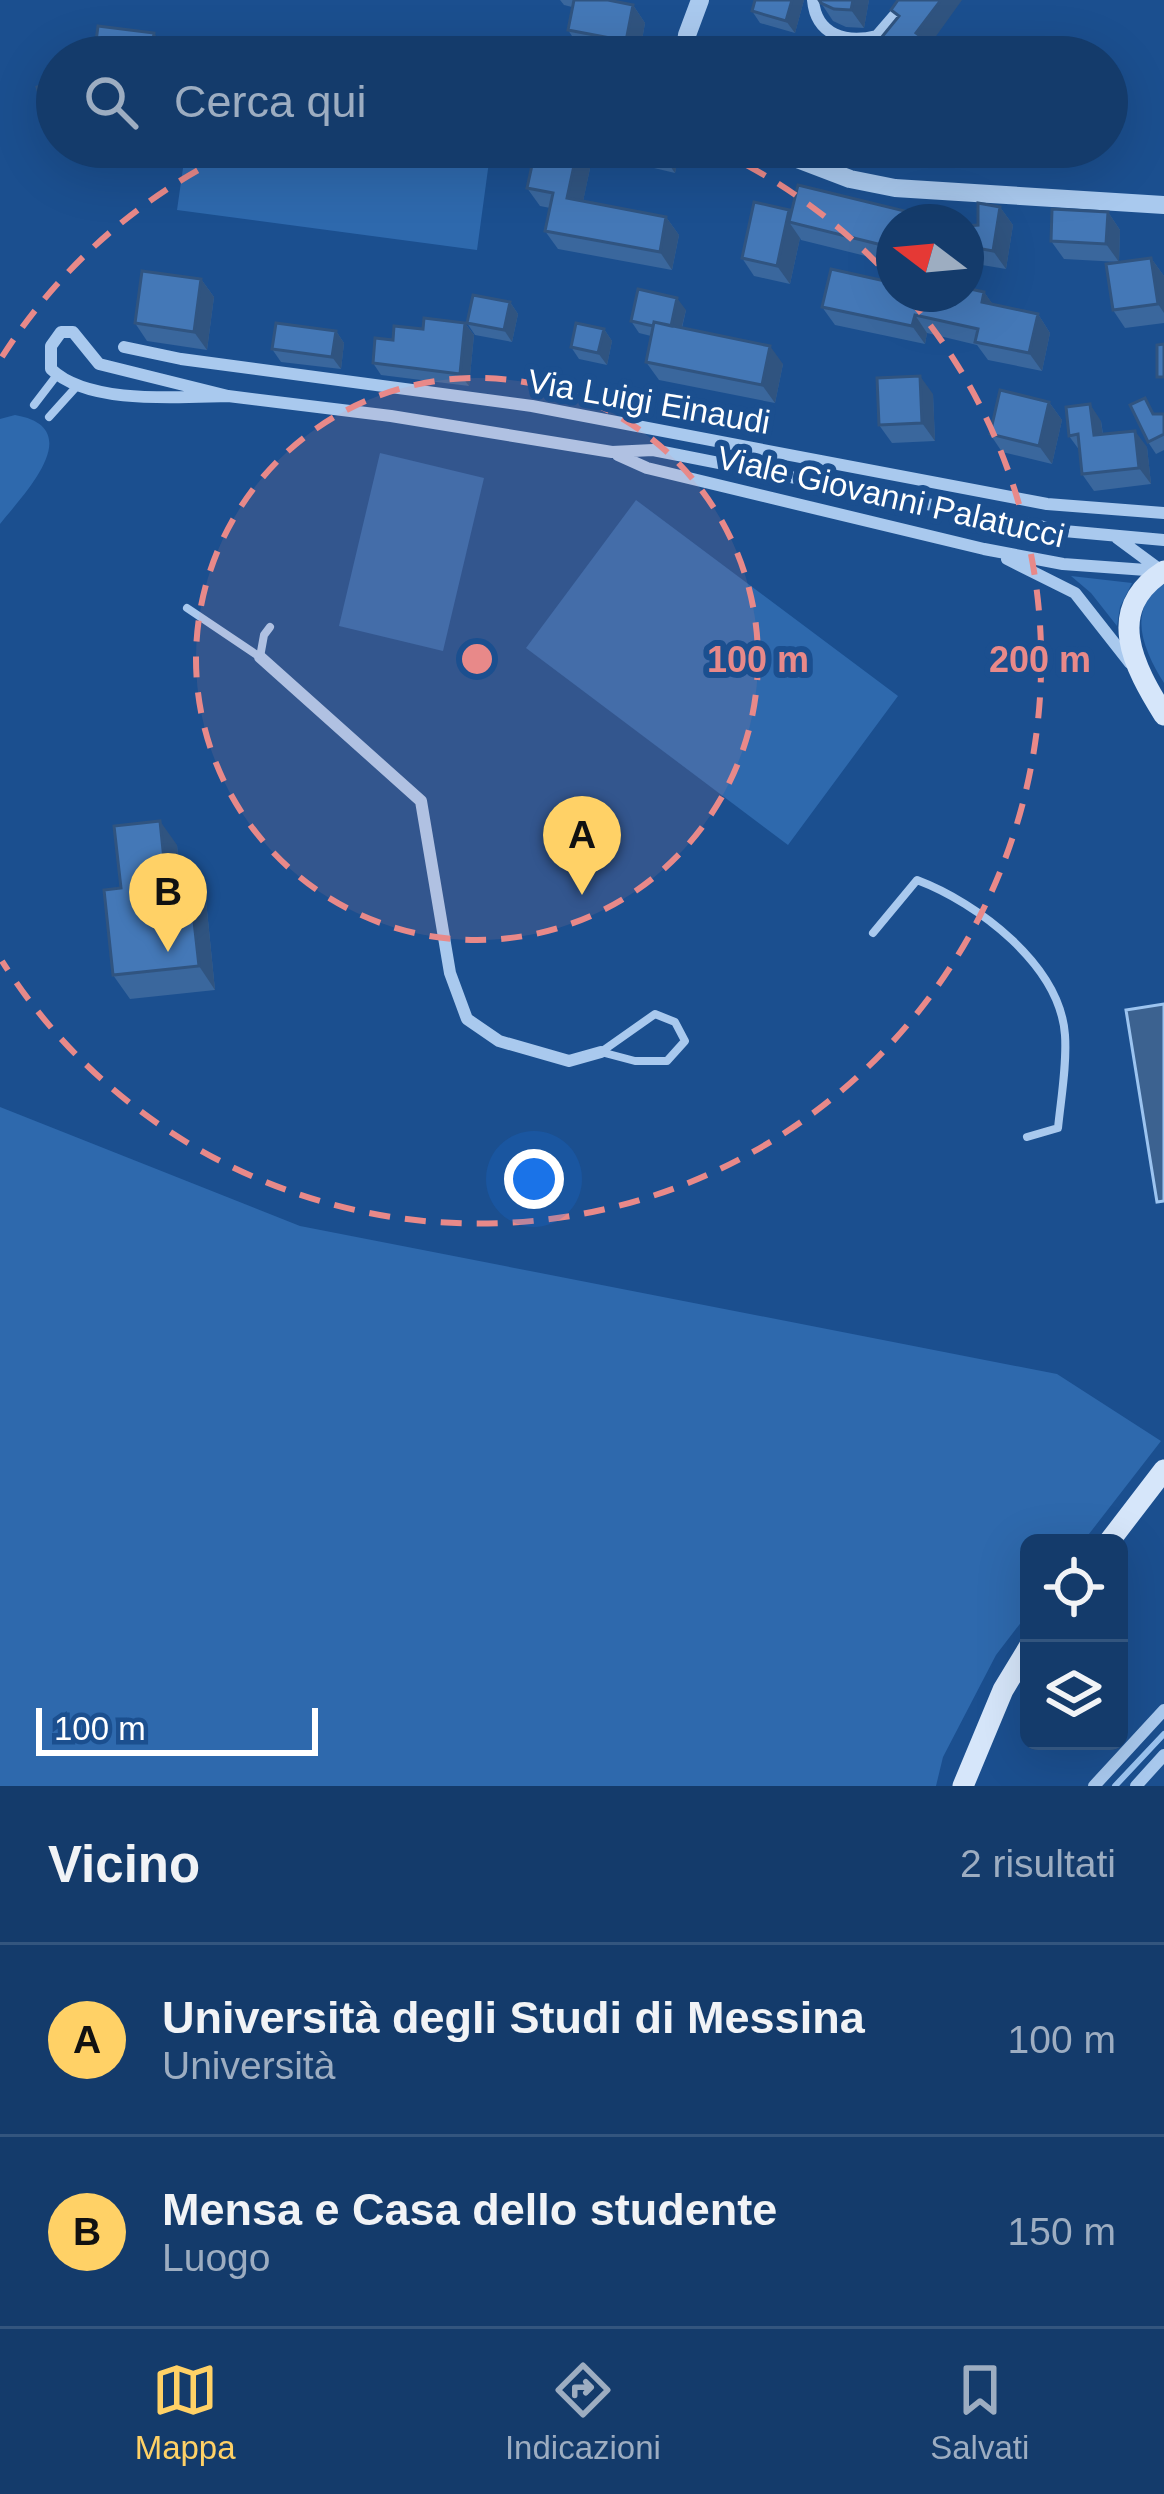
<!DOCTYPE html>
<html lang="it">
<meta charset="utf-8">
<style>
:root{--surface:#143b6b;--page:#214673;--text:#f1f3f6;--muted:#9dadc1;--line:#33557e;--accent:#ffd166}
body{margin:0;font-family:Arial,sans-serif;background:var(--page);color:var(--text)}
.controls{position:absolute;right:36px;bottom:36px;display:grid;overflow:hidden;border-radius:18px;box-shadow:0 12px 48px #0002}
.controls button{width:108px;height:108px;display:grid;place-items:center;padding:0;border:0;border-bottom:3px solid var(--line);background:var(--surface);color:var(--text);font:60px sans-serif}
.compass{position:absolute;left:876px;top:204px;width:108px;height:108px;border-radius:50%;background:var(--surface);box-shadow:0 12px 48px #0002;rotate:286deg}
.scale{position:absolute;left:36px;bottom:30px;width:282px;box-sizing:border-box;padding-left:12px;border:6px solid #fff;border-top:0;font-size:33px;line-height:42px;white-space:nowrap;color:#fff;-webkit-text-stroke:9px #1b4f8f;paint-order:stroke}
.you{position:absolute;left:534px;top:1179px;width:42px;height:42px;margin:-30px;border:9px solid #fff;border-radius:50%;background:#1a73e8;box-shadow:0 0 0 18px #1a73e833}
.badge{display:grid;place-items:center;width:78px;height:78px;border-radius:50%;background:var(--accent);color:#111;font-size:39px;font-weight:700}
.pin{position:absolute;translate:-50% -99px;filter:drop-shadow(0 3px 6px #0008)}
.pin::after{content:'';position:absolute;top:63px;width:42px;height:36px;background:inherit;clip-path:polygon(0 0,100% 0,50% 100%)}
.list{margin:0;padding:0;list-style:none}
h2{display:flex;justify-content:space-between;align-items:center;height:156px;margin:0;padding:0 48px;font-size:51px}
h2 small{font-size:39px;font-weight:400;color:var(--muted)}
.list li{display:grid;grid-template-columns:78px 1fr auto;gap:36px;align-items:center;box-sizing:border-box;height:192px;padding:0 48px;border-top:3px solid var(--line)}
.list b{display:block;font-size:45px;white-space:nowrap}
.list p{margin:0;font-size:39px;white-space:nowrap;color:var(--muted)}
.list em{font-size:39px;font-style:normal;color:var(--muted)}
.icon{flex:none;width:66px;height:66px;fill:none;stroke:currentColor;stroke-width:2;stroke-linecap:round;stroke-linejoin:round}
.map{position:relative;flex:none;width:1164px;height:1786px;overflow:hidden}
.search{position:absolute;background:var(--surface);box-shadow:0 12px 48px #0002;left:36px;right:36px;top:36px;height:132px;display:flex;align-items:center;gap:30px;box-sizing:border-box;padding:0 42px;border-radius:66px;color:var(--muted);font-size:45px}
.sheet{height:540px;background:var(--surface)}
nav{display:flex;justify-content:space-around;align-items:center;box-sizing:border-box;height:168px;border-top:3px solid var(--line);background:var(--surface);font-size:33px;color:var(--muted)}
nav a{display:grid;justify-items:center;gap:6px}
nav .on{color:var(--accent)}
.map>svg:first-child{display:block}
.green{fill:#2e69ad}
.water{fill:#3c6290;stroke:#9cc4f0;stroke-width:3}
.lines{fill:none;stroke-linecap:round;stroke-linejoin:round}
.stream{stroke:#9cc4f0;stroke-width:6}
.service{stroke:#a9c9ee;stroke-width:8}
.minor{stroke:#a9c9ee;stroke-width:12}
.tertiary{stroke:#a9c9ee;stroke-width:18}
.secondary{stroke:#d6e6fa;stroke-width:21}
.wall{fill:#3a679d}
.shaded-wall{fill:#305480}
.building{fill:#4478b7;stroke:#305480;stroke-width:3}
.ring{fill:none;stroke:#e88989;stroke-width:6;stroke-dasharray:21 15}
.labels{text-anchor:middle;stroke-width:12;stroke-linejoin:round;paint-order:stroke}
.street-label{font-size:33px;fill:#fff;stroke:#1b4f8f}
.centre{fill:#e88989;stroke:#1b4f8f;stroke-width:6}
.ring-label{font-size:36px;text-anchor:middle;font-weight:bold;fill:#e88989;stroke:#1b4f8f;stroke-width:12;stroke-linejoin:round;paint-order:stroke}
</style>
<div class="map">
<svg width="1164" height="1786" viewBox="0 0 1164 1786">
<rect width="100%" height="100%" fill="#1b4f8f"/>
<path class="green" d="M 201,36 L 360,57 L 198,57 Z
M 186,147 L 491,147 L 477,250 L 177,210 Z
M 15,415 C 90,428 22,496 0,524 L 0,419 Z
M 380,453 L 484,478 L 443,651 L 339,626 Z
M 636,500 L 898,696 L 788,845 L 526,648 Z
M 1071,576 L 1132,583 L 1120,607 L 1117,626 L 1091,593 Z
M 1164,584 L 1164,683 C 1144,651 1125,609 1164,584 Z
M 0,1107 L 300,1226 L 1057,1374 L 1161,1441 L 1082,1543 L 1029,1543 L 1029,1612 L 996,1655 L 943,1757 L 936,1786 L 0,1786 Z"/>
<path class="water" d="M 1164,1004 L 1164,1201 L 1157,1202 L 1126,1010 Z"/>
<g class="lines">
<path class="stream" d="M 1115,1786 L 1164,1734"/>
<path class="service" d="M 34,405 L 57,375
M 49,417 L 77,386
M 187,608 L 260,657 L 264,635 L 270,627
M 873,933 L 917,880 C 978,903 1060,965 1065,1035 C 1067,1065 1061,1098 1058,1128 L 1027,1137
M 655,1014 L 675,1022 L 685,1041 L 667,1061 L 635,1061 L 601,1052 Z"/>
<path class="minor" d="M 813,0 C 816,35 846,44 877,36 L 908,0
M 124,347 L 181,359 L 532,406 L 1047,504 L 1164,513
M 228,396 C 179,397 88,405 51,369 L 51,346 L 61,332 L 73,332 L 99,364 L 228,396 L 391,416 L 612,452 L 653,450 L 1064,531 L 1164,540
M 618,455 L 647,468 L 984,549 L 1063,564 L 1160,571
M 1117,538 L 1163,572
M 1007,559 L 1075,593 L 1130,663
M 260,657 L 421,801 L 450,973 L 467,1019 L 499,1041 L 569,1061 L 601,1052
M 1094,1786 L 1164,1710
M 1136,1786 L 1164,1755"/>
<path class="tertiary" d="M 684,57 L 687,35 L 700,0
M 766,147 L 850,179 L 895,188 L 1164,205"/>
<path class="secondary" d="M 1164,571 C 1103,610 1134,667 1164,715
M 1108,1543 L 1164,1470
M 963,1786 L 1003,1690 L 1029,1647"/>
</g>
<path class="wall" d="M 560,0 L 608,0 L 633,5 L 645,23 L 639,57 L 627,57 L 580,48 L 568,30 L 572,7 L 564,5 Z
M 755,0 L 804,0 L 795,33 L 760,23 L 752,11 Z
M 819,0 L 869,0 L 864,28 L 846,27 L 833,21 Z
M 536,147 L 584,147 L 592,159 L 583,201 L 666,217 L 679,235 L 672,270 L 558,249 L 545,231 L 550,208 L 540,206 L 527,188 Z
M 622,147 L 681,147 L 675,173 L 633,163 Z
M 983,147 L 1050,147 L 1050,160 L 991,160 Z
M 1072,147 L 1101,147 L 1100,151 Z
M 1000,207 L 1013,225 L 1006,269 L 970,263 L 966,258 L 966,226 L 978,225 Z
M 789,210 L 791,212 L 894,222 L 894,263 L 801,240 L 800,238 L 790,284 L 754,276 L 742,258 Z
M 1108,212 L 1120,230 L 1119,262 L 1064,259 L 1051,241 Z
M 1151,258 L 1164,276 L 1164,323 L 1125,328 L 1113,310 Z
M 201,279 L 214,297 L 207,350 L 147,341 L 135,323 Z
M 984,292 L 993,305 L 1038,314 L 1050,333 L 1042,371 L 988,360 L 977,345 L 927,333 L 925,344 L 835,325 L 822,307 L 894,294 Z
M 510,302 L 518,314 L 512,342 L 475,335 L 467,323 Z
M 686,310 L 682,328 L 783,364 L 775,403 L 659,380 L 646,362 L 651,336 L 639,333 L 631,321 Z
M 465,323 L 474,335 L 469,386 L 381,375 L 373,363 L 393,340 L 423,329 Z
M 604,329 L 612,341 L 607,365 L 579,359 L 571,347 Z
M 336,331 L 344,343 L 341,369 L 281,362 L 272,349 Z
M 933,394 L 935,441 L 892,443 L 879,425 Z
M 1049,402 L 1062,420 L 1052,464 L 1002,452 L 990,434 Z
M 1155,414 L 1164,414 L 1164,450 L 1156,454 L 1148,442 Z
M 1101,421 L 1103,434 L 1147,447 L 1151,484 L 1094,491 L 1082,474 L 1080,451 L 1069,436 Z
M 177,845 L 180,877 L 189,876 L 206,900 L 215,990 L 130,999 L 113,975 L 121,888 Z"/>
<path class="shaded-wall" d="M 792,0 L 804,0 L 795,33 L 786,21 Z
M 853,0 L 869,0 L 864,28 L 851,10 Z
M 941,0 L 962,0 L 929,46 L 935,55 L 933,57 L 910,57 L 916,33 Z
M 633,5 L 645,23 L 639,57 L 637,57 L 626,41 Z
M 154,33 L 167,51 L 166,57 L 151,57 Z
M 578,147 L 584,147 L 592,159 L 580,216 L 567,198 Z
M 665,147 L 681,147 L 675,173 L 663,156 Z
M 1041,147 L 1050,147 L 1050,160 Z
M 1000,207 L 1013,225 L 1006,269 L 993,251 Z
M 789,210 L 800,225 L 789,222 L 800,238 L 790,284 L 777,266 Z
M 1108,212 L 1120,230 L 1119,262 L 1106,244 Z
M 666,217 L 679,235 L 672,270 L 660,252 Z
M 1151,258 L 1164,276 L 1164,313 L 1158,304 Z
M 201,279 L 214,297 L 207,350 L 194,332 Z
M 984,292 L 997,310 L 982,302 Z
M 677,298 L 686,310 L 678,342 L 670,330 Z
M 510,302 L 518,314 L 512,342 L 504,330 Z
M 1038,314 L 1050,333 L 1042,371 L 1029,353 Z
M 915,315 L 927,333 L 925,344 L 912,326 Z
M 465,323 L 474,335 L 469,386 L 460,374 Z
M 604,329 L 612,341 L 607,365 L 598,353 Z
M 336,331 L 344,343 L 341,369 L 332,357 Z
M 770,346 L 783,364 L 775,403 L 762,385 Z
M 920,376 L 933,394 L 935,441 L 922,423 Z
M 1049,402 L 1062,420 L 1052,464 L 1039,446 Z
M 1090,404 L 1101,421 L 1105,452 L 1094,435 Z
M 1135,431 L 1147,447 L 1151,484 L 1139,468 Z
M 160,821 L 177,845 L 183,903 L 166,879 Z
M 189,876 L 206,900 L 215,990 L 199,966 Z"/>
<path class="building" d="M 574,0 L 608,0 L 633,5 L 626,41 L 568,30 Z
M 755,0 L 792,0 L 786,21 L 752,11 Z
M 819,0 L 853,0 L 851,10 L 834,9 L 821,3 Z
M 898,0 L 941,0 L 916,33 L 924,39 L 910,57 L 882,57 L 872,49 L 899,16 L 891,10 Z
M 98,26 L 154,33 L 151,57 L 94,57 Z
M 57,81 L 57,128 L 50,131 L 37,87 Z
M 536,147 L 578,147 L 567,198 L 666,217 L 660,252 L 545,231 L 553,193 L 527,188 Z
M 624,147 L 665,147 L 663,156 Z
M 798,185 L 913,213 L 911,222 L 894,222 L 894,248 L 789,222 Z
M 754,202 L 789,210 L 777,266 L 742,258 Z
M 978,203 L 1000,207 L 993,251 L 966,246 L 966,226 L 978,225 Z
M 1052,209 L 1108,212 L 1106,244 L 1051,241 Z
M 1151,258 L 1158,304 L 1113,310 L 1106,264 Z
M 831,269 L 894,283 L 894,294 L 966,294 L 966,288 L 984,292 L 982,302 L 1038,314 L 1029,353 L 975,342 L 978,329 L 915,315 L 912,326 L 822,307 Z
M 142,271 L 201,279 L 194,332 L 135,323 Z
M 638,289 L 677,298 L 671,326 L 654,322 L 653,326 L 631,321 Z
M 473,295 L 510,302 L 504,330 L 467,323 Z
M 424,318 L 465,323 L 460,374 L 373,363 L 375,338 L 393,340 L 394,326 L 423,329 Z
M 654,322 L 770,346 L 762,385 L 646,362 Z
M 276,323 L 336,331 L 332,357 L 272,349 Z
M 576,323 L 604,329 L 598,353 L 571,347 Z
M 1164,344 L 1164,377 L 1157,377 L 1157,345 Z
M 920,376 L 922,423 L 879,425 L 877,378 Z
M 1000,390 L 1049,402 L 1039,446 L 990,434 Z
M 1145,398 L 1153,414 L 1164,414 L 1164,434 L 1148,442 L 1130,405 Z
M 1090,404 L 1094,435 L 1135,431 L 1139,468 L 1082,474 L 1078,434 L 1069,436 L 1066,407 Z
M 160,821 L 166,879 L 189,876 L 199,966 L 113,975 L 104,890 L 121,888 L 114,826 Z"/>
<circle cx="477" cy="659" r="281" fill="#e88989" fill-opacity=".12"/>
<g class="ring">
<circle cx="477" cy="659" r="281"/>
<path d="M2 357A563 563 0 0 1 239 149M715 149A563 563 0 0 1 892 279M908 297A563 563 0 1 1 2 961"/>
</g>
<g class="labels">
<g class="street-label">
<text transform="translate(649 401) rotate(10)" y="12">Via Luigi Einaudi</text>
<text transform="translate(891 496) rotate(13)" y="12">Viale Giovanni Palatucci</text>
</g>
</g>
<circle cx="477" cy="659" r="18" class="centre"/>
<g class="ring-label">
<text x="758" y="672">100 m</text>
<text x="1040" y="672">200 m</text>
</g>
</svg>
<div class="controls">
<button><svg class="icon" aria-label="locate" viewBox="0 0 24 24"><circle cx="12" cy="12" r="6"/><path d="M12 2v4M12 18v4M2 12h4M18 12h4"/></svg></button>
<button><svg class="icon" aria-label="layers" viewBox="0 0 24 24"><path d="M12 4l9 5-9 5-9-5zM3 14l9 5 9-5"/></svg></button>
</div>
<svg class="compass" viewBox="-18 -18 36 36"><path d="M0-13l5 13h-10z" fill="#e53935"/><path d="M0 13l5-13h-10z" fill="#9dadc1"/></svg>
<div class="scale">100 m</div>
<div class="you"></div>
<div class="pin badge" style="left:582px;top:895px">A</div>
<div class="pin badge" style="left:168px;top:952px">B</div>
<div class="search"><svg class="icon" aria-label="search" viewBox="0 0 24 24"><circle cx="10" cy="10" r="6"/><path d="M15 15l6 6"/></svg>Cerca qui</div>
</div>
<section class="sheet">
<h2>Vicino<small>2 risultati</small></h2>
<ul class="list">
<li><span class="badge">A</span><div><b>Università degli Studi di Messina</b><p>Università</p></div><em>100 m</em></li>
<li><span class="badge">B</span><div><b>Mensa e Casa dello studente</b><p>Luogo</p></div><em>150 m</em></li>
</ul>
</section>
<nav>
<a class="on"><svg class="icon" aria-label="map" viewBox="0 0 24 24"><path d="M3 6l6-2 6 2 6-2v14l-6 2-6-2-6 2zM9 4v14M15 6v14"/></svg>Mappa</a>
<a><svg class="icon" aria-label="directions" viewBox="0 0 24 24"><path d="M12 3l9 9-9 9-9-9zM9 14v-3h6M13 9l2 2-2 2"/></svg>Indicazioni</a>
<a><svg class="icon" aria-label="saved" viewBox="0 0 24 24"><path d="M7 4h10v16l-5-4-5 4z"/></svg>Salvati</a>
</nav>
